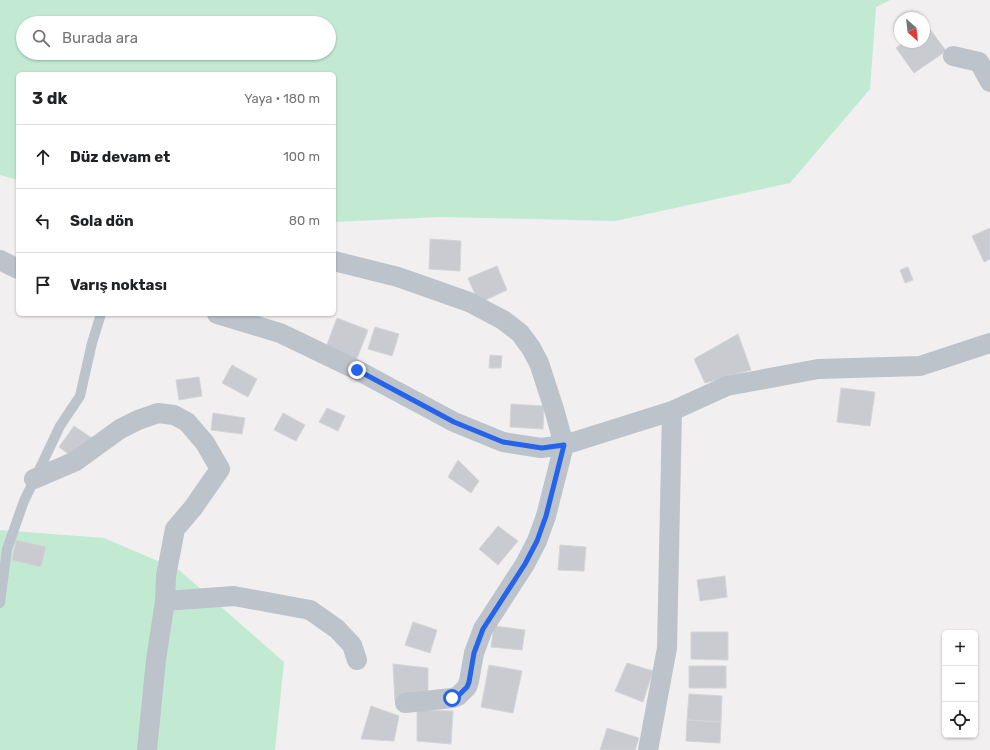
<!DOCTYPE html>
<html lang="tr">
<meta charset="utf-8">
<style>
:root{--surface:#fff;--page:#f2f2f2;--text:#202124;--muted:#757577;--line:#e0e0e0}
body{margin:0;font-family:Rubik,sans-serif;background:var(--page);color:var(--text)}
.controls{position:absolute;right:12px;bottom:12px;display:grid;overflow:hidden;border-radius:6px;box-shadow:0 1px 3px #0004}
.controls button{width:36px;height:36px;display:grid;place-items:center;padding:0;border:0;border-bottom:1px solid var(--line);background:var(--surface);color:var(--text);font:20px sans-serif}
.compass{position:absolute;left:894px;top:12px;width:36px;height:36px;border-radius:50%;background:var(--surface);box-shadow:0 1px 3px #0004;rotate:153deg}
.stop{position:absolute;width:12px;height:12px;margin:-9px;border:3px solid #2563eb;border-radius:50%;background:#fff}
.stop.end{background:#2563eb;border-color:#fff;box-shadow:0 1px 4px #0008}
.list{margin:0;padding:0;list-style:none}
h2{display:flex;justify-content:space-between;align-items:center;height:52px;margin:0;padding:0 16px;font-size:17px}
h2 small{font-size:13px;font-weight:400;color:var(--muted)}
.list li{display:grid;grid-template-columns:26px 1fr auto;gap:12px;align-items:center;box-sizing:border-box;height:64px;padding:0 16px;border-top:1px solid var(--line)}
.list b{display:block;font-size:15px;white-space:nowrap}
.list em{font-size:13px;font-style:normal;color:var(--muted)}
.icon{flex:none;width:22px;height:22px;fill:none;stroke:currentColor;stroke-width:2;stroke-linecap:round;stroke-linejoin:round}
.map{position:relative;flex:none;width:990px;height:750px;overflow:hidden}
.search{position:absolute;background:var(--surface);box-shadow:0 1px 3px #0004;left:16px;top:16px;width:320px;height:44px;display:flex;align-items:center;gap:10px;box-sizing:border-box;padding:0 14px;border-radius:22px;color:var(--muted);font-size:15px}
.panel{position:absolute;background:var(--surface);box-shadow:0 1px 3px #0004;left:16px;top:72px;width:320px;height:244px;border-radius:6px}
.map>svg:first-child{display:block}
.green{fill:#c2ead3;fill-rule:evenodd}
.building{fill:#c9cbd1;stroke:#d3d5d9}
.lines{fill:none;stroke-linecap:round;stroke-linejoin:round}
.lane{stroke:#bcc3ca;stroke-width:10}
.street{stroke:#bcc3ca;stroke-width:20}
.route{stroke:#2563eb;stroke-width:5}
</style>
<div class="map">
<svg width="990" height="750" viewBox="0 0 990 750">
<rect width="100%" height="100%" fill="#f1efef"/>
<path class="green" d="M 0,0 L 890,0 L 876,7 L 870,89 L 790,183 L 615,221 L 440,217 L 334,222 L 334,74 L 18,74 L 18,180 L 0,175 ZM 23,23 L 329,23 L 329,53 L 23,53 Z
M 0,530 L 104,538 L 179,570 L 284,662 L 275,750 L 0,750 Z"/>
<path class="building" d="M 927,25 L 946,51 L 914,73 L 896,48 L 904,42 L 924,42 L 924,28 Z
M 990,228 L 990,259 L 984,262 L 972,236 Z
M 430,239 L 461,241 L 460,271 L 429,269 Z
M 497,266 L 507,290 L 479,303 L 468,278 Z
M 908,267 L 913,280 L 905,283 L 900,270 Z
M 337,318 L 368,330 L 356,361 L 325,350 Z
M 375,327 L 399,334 L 392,356 L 368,349 Z
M 738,334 L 751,370 L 705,383 L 694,359 Z
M 490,355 L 502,356 L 501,368 L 489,368 Z
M 232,365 L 257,379 L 248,397 L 222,383 Z
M 199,377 L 202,396 L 179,400 L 176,380 Z
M 841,388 L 875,392 L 870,426 L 837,422 Z
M 511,404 L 544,406 L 543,429 L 510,427 Z
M 327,408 L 345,416 L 338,431 L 319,422 Z
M 213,413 L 245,418 L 242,434 L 211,430 Z
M 283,413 L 305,425 L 296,441 L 274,430 Z
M 74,426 L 92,438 L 71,456 L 59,447 Z
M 458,460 L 479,481 L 471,493 L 448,477 Z
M 498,526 L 518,541 L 498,565 L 479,549 Z
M 16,540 L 46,547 L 41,567 L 12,560 Z
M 560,545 L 586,547 L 584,571 L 558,570 Z
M 725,576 L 727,597 L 700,601 L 697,580 Z
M 413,622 L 437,630 L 430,653 L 405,645 Z
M 494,626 L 525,630 L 522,650 L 491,647 Z
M 691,632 L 728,632 L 728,660 L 691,659 Z
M 627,663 L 653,671 L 643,702 L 615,691 Z
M 393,664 L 428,668 L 428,700 L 395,701 Z
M 489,665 L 522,671 L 513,713 L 481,707 Z
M 689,666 L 726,666 L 726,688 L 689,688 Z
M 689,694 L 722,696 L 721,722 L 687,720 Z
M 371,706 L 399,716 L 394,741 L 361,739 Z
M 417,710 L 453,711 L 451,744 L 417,741 Z
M 687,720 L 721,722 L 720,743 L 686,741 Z
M 607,728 L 639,738 L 635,750 L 600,750 Z"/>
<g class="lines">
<path class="lane" d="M 0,603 L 7,549 L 24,501 L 41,466 L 60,426 L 80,396 L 92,343 L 101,314"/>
<path class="street" d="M 953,56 L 979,62 L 990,82
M 0,260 L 18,269
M 334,261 L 398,277 L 469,302 L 503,320 L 520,333 L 531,348 L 539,363 L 554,409 L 564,445 L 546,516 L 537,541 L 525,564 L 483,629 L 474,653 L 469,681 L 467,687 L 458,696 L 452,698 L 405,703
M 217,314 L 280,333 L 357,370 L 454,422 L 503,442 L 541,448 L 564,445 L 672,411 L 727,386 L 818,369 L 920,366 L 990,343
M 34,479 L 76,461 L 120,429 L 138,420 L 158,413 L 174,415 L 187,422 L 205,443 L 220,469 L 193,508 L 175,529 L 166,576 L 165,601 L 156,660 L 147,750
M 165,601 L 234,596 L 310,610 L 337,629 L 352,645 L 357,660
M 648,750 L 667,648 L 672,411"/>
</g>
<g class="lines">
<path class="route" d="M 357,370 L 454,422 L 503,442 L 542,448 L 564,445 L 546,516 L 537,541 L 525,564 L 483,629 L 474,653 L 469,682 L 467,687 L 458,696 L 452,698"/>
</g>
</svg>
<div class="controls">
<button>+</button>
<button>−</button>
<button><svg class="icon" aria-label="locate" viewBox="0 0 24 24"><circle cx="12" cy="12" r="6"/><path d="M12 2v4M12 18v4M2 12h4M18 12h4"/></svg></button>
</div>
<svg class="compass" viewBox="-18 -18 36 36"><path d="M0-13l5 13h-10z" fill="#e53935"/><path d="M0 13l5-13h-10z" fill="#757577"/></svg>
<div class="stop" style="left:452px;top:698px"></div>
<div class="stop end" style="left:357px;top:370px"></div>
<div class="search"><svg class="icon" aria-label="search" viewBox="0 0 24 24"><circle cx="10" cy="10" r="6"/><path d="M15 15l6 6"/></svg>Burada ara</div>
<section class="panel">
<h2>3 dk<small>Yaya · 180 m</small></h2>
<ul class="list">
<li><svg class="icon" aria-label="ahead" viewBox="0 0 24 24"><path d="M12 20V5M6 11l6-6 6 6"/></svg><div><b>Düz devam et</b></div><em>100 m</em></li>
<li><svg class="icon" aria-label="left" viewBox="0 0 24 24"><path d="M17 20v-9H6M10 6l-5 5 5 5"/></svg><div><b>Sola dön</b></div><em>80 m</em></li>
<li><svg class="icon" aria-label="arrive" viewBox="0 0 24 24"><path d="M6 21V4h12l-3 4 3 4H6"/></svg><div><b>Varış noktası</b></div></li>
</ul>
</section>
</div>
